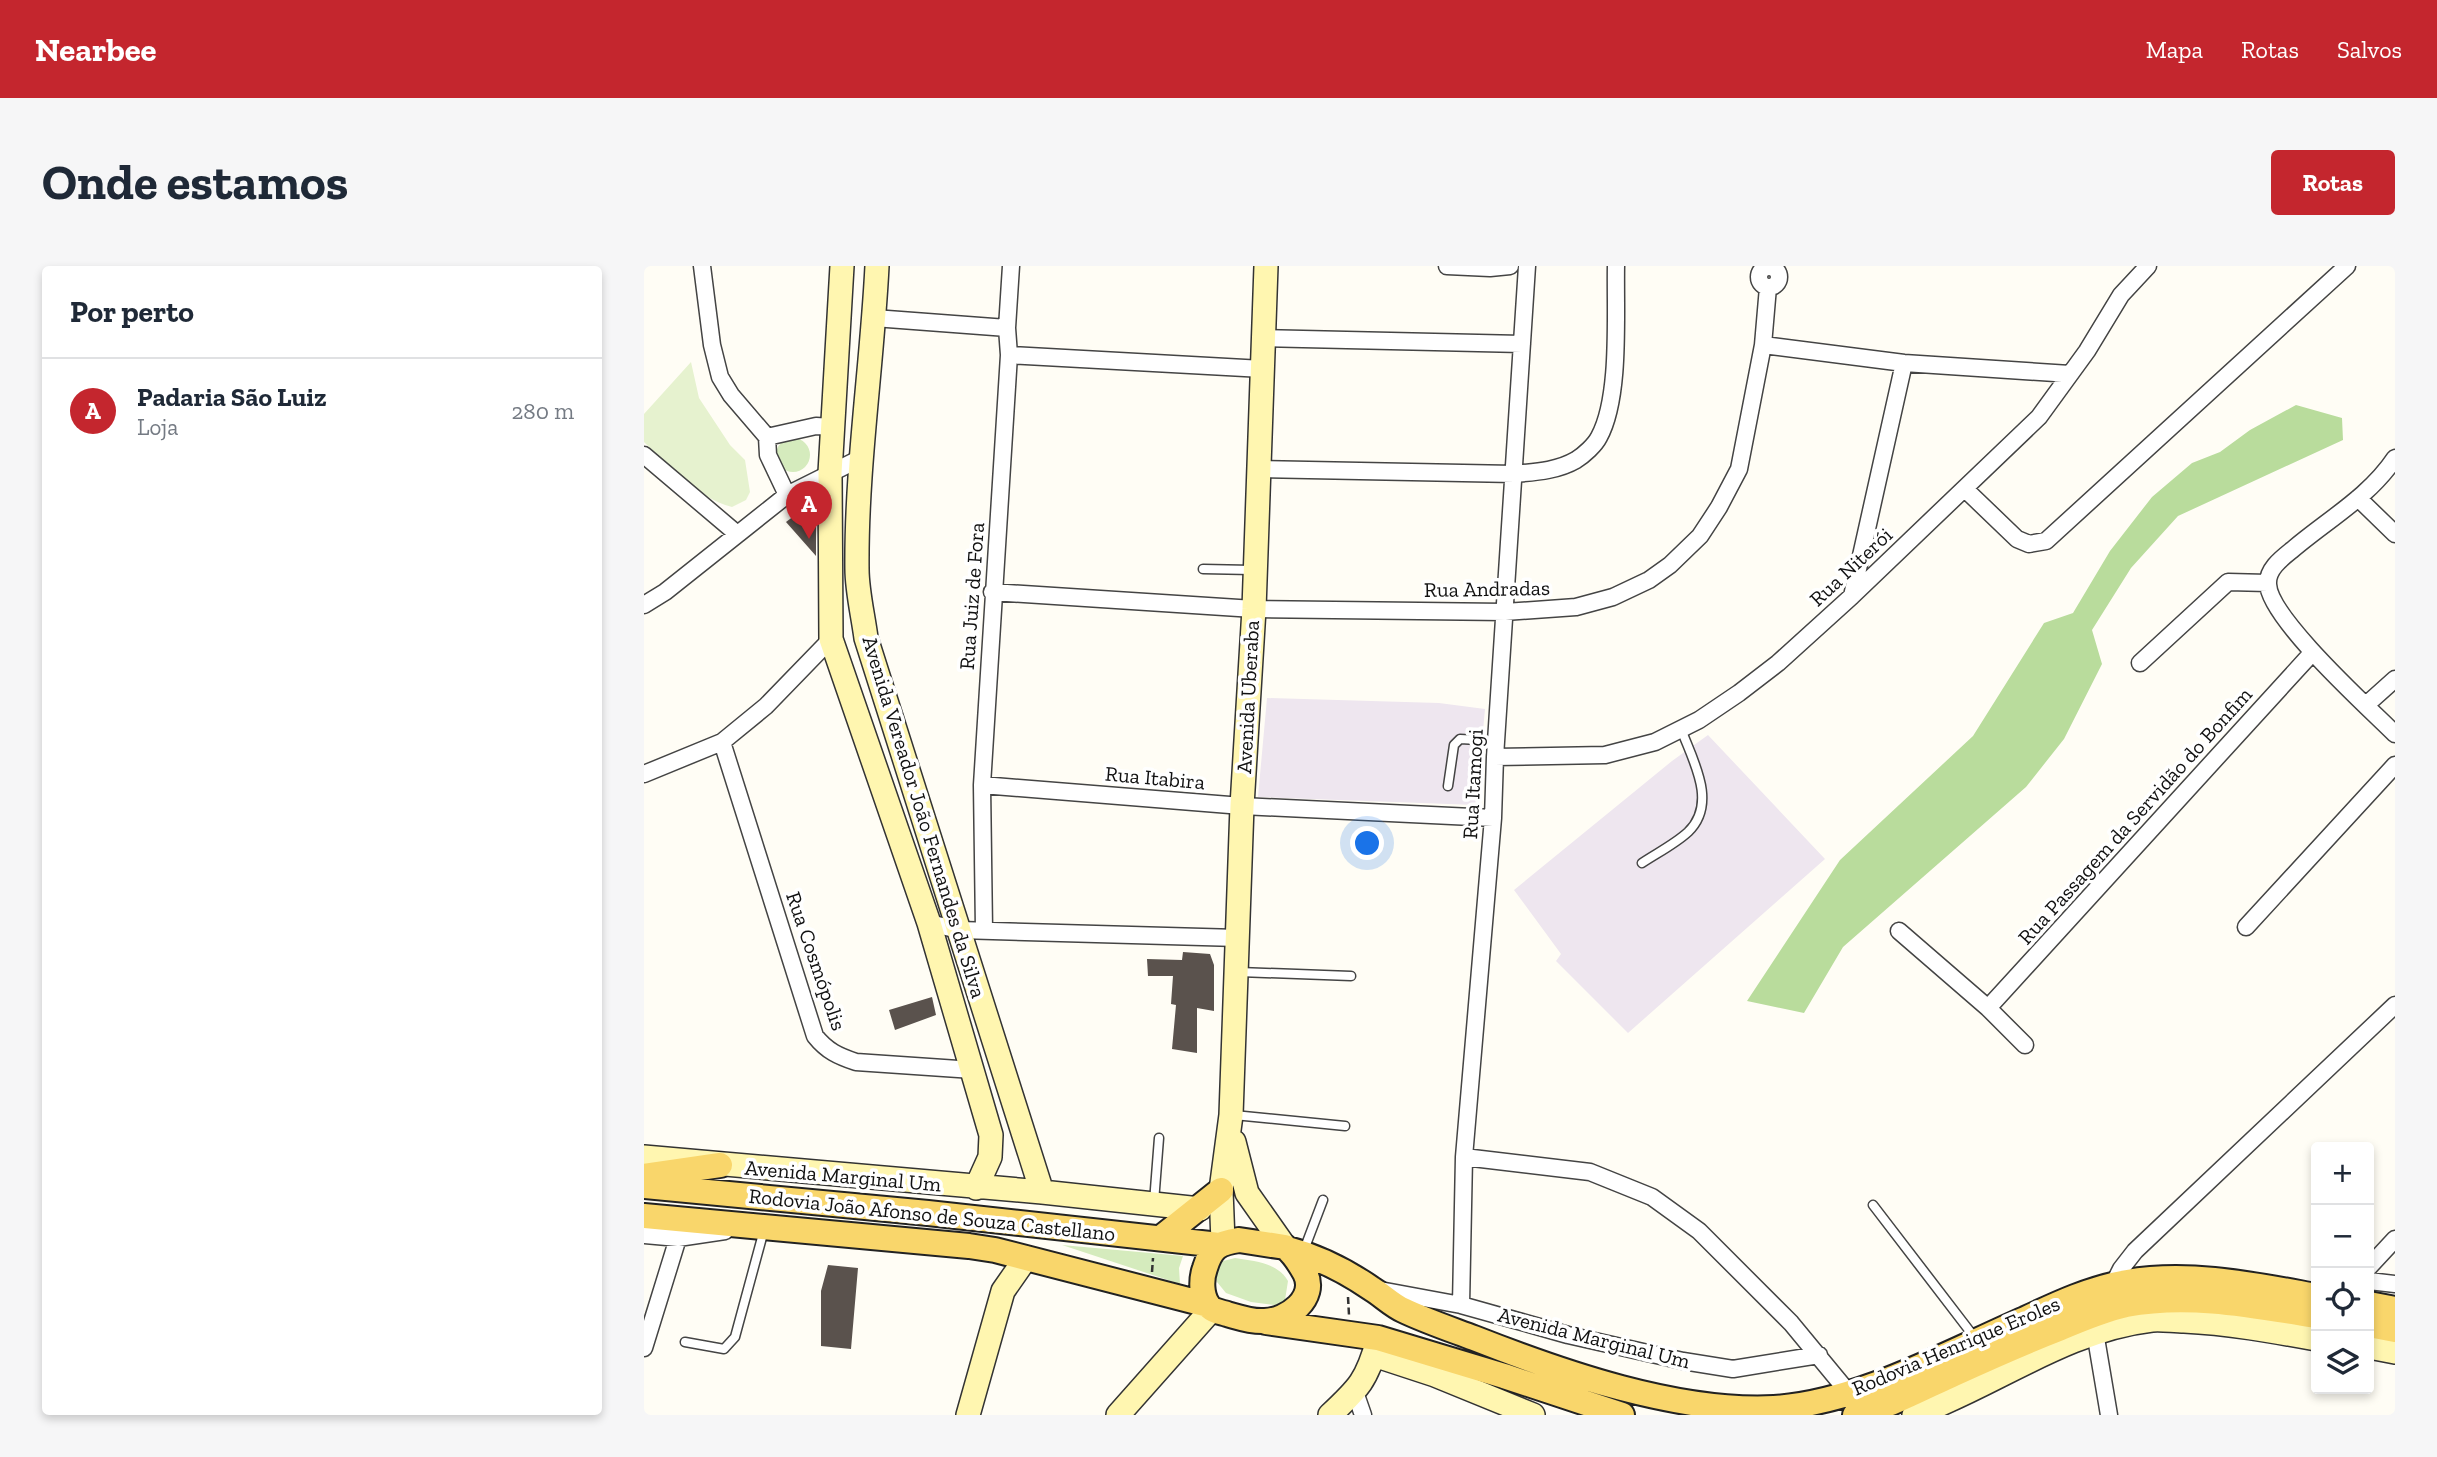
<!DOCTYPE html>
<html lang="pt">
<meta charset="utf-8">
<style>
:root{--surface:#fff;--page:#f6f6f7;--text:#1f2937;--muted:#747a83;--line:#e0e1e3;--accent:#c4262e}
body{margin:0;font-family:"Zilla Slab",serif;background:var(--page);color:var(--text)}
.controls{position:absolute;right:21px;bottom:21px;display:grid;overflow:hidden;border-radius:7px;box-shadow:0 4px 10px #0003}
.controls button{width:63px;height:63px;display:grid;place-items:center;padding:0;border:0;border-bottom:2px solid var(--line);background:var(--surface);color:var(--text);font:35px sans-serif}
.you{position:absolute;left:724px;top:578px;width:24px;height:24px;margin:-18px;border:5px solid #fff;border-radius:50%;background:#1a73e8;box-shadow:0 0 0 10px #1a73e833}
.badge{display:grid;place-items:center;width:46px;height:46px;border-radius:50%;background:var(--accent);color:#fff;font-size:23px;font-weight:700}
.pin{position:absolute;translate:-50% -58px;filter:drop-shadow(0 2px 4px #0008)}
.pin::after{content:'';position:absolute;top:37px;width:24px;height:21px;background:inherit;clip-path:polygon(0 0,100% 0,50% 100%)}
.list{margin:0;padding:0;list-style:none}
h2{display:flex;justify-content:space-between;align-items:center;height:91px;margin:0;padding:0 28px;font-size:30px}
h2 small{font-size:23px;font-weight:400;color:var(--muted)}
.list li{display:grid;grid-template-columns:46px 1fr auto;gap:21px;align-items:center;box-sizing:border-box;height:105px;padding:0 28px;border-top:2px solid var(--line)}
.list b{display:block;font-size:26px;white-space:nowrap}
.list p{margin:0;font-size:23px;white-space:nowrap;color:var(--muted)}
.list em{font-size:23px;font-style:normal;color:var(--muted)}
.icon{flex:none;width:38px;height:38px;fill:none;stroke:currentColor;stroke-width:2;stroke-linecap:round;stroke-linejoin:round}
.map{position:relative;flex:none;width:1751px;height:1149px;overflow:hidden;border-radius:7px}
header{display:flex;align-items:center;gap:42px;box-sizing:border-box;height:98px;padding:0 35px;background:var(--accent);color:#fff}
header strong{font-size:33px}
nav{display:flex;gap:38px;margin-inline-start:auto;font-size:24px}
.intro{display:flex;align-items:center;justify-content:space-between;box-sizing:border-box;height:168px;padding:0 42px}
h1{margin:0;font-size:49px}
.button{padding:18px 32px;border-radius:7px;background:var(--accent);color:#fff;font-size:24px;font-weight:700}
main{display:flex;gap:42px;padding:0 42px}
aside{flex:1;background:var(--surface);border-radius:7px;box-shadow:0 4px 10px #0003}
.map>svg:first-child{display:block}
.industrial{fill:#eee6ef}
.green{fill:#d5ebbd}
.forest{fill:#b9dc9c}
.pitch{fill:#e6f2cf}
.building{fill:#5a524d}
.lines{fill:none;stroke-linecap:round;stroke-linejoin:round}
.lane-casing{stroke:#444;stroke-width:11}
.street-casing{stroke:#444;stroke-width:19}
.secondary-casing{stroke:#333;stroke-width:26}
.primary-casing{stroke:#222;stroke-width:28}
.path{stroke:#333;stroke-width:2.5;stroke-dasharray:7 3.5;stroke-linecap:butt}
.lane{stroke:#fff;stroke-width:8}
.street{stroke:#fff;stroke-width:16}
.secondary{stroke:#fff6b0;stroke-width:23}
.primary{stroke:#f9d66b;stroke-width:24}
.labels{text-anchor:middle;stroke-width:7;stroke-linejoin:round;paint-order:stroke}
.street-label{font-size:21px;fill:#111;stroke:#fff}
</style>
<header>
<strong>Nearbee</strong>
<nav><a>Mapa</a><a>Rotas</a><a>Salvos</a></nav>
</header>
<div class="intro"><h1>Onde estamos</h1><a class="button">Rotas</a></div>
<main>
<aside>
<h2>Por perto<small></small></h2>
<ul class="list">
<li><span class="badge">A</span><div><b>Padaria São Luiz</b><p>Loja</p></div><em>280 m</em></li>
</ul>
</aside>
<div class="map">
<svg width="1751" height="1149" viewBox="0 0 1751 1149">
<rect width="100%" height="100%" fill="#fffdf5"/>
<path class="industrial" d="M 623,432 L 795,437 L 841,443 L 832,539 L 614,531 Z
M 1064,469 L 1181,593 L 984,767 L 912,695 L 917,688 L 870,624 L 1028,495 Z"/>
<path class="green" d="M132 189a17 17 0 1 1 34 0a17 17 0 1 1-34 0Z
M 418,979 L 539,990 L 535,1002 L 536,1018 Z
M 591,992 C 611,995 634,997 644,1015 L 641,1034 L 631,1039 L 607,1036 L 582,1027 L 573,1016 L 571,1004 L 579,995 Z"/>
<path class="forest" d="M 1652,139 L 1698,152 L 1699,174 L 1534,250 L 1487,302 L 1448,364 L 1458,398 L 1420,473 L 1382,521 L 1199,681 L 1160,747 L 1103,735 L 1196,594 L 1329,470 L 1400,357 L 1429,347 L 1466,285 L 1508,231 L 1548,197 L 1576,186 L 1606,164 Z"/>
<path class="pitch" d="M 47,96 L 55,132 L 86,179 L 101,194 L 106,226 L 102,234 L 88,241 C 52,231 27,202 0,176 L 0,148 Z"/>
<path class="building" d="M 167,237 L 172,245 L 172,290 L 142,256 Z
M 539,686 L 566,688 L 570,699 L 570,745 L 553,742 L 553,787 L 528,783 L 532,739 L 527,738 L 529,710 L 504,710 L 503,693 L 538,694 Z
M 288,731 L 292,749 L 251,764 L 245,744 Z
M 184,999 L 214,1002 L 207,1083 L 177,1080 L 177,1025 Z"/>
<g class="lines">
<g class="lane-casing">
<path id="lane" d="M 559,303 L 608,304
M 804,520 L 810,479 L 816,473 L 852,475
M 998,597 C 1013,587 1031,578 1044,566 C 1074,537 1049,495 1037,463
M 595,706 L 707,710
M 590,849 L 701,860
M 510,936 L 515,872
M 1229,939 L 1331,1072
M 660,984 L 679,934
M 41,1076 L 80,1083 L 91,1071 L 120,964"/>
</g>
<g class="street-casing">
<path id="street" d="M 58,0 L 68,79 L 76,111 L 87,129 L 123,171 L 124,189 L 143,229
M 803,0 L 846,2 L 866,0
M1115 11a10 10 0 1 1 20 0a10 10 0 1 1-20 0Z
M 230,52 L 363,62
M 620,72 L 878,78
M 1119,79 L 1260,97 L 1426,108
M 365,89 L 619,103
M 123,171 L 172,160 L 189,161
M 0,189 L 92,267
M 1751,192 C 1725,231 1683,254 1648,284 C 1638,292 1623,303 1624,318 C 1625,352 1725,442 1751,468
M 614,203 L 870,208 C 891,206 913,205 932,194 C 940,189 951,179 955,171 C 977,131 971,47 972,0
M 1321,223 L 1373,273 L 1385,278 L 1402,275 L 1703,0
M 1714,232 L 1751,268
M 348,326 L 610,343 L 861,346 L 932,341 L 969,331 L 1005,314 L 1026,299 L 1056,270 L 1075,241 L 1095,203 L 1119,79 L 1124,21
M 1208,330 L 1260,97
M 0,339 L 21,326 L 143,229 L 217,192
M 1496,397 L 1584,316 L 1624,317
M 1722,439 L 1751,413
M 78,476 L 171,770 C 183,785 194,790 212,796 L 329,804
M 851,491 L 961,489 L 1011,476 L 1055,454 L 1095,427 L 1134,397 L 1208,330 L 1395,151 L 1443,85 L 1477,29 L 1504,0
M 0,508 L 78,476 L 122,440 L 187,373
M 338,519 L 598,540 L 849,552
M 285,657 L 315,664 L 594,672
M 1602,661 L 1751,499
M 340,664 L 338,519 L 365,89 L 363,62 L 367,0
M 1255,665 L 1344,742 L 1381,779
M 1344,742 L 1668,387
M 820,891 L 946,906 L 1008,931 L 1055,965 L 1147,1057 L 1204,1126
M 0,969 L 34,972 L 81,965
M 1725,1001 L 1751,973
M 1725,1015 L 1751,1018
M 1469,1019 L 1477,1003 L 1491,985 L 1751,739
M 736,1024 L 817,1039 L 924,1069 L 1039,1095 L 1089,1103 L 1175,1089
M 817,1039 L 820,891 L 849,552 L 851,491 L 883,0
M 1451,1066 L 1465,1149
M 0,1082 L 34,972
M 711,1126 L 719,1149"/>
</g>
<g class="secondary-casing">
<path id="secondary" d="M 198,0 L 186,207 L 187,373 L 285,657 L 347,869 L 346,891 L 332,922
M 233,0 C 228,101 212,202 213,303 C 213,325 219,349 222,372 L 398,926
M 590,876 L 603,927 L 641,981
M 0,891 L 398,926 L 556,943
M 579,976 L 577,924 L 587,849 L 598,540 L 610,343 L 622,0
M 1725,1081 L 1751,1086
M 730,1089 L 791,1109 L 889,1149
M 324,1149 L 359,1025 L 382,992
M 474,1149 L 568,1043
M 686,1149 C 715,1122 723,1114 734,1074
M 1270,1149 C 1350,1120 1421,1064 1508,1054 C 1518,1053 1529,1055 1540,1055 C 1584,1057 1628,1065 1672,1073"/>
</g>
<g class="primary-casing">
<path id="primary" d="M 0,910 L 76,899
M 0,920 L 284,947 L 575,979
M 0,950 L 325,980 L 351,984 L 564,1039
M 518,971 L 577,924
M 595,974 L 641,981 C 649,987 656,998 661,1007 C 674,1032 643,1055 620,1055 C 608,1056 594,1051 583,1048 C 577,1046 567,1045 564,1039 C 557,1029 557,1013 561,1002 C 567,982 574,977 595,974 Z
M 644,983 C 675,991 702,1005 728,1023 C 738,1029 748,1039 759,1044 C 782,1055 806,1063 830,1072 C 919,1107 1034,1147 1130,1142 C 1214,1137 1305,1086 1381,1053 C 1413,1038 1447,1022 1483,1016 C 1546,1005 1611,1019 1672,1030
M 1725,1038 L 1751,1043
M 622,1056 L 734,1072 L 860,1110 L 978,1149
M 1725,1059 L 1751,1064
M 1211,1149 C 1246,1140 1277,1123 1310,1108 C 1345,1092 1381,1076 1417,1062 C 1438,1053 1460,1044 1482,1039 C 1545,1027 1610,1040 1672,1050"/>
</g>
<path class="path" d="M 508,1006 L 509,992
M 704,1031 L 705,1049"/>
<use href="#lane" class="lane"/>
<use href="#street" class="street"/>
<use href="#secondary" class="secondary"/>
<use href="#primary" class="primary"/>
</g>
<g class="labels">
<g class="street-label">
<text transform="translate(1207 301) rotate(-43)" y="7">Rua Niterói</text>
<text transform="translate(843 323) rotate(-1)" y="7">Rua Andradas</text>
<text transform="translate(328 330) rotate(-86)" y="7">Rua Juiz de Fora</text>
<text transform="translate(604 431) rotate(-87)" y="7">Avenida Uberaba</text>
<text transform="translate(511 512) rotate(5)" y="7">Rua Itabira</text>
<text transform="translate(829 518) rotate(-87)" y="7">Rua Itamogi</text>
<text transform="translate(1491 550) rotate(-48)" y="7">Rua Passagem da Servidão do Bonfim</text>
<text transform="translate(280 551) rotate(73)" y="7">Avenida Vereador João Fernandes da Silva</text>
<text transform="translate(172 695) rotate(71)" y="7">Rua Cosmópolis</text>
<text transform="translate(199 910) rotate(5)" y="7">Avenida Marginal Um</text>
<text transform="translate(288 949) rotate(6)" y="7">Rodovia João Afonso de Souza Castellano</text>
<text transform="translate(950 1072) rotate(14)" y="7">Avenida Marginal Um</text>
<text transform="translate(1312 1080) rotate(-23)" y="7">Rodovia Henrique Eroles</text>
</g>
</g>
</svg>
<div class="controls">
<button>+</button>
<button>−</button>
<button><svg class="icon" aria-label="locate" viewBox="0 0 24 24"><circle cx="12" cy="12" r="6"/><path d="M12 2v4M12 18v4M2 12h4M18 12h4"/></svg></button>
<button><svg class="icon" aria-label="layers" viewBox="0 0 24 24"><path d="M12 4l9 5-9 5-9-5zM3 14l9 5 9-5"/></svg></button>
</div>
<div class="you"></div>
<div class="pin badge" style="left:165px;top:273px">A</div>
</div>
</main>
